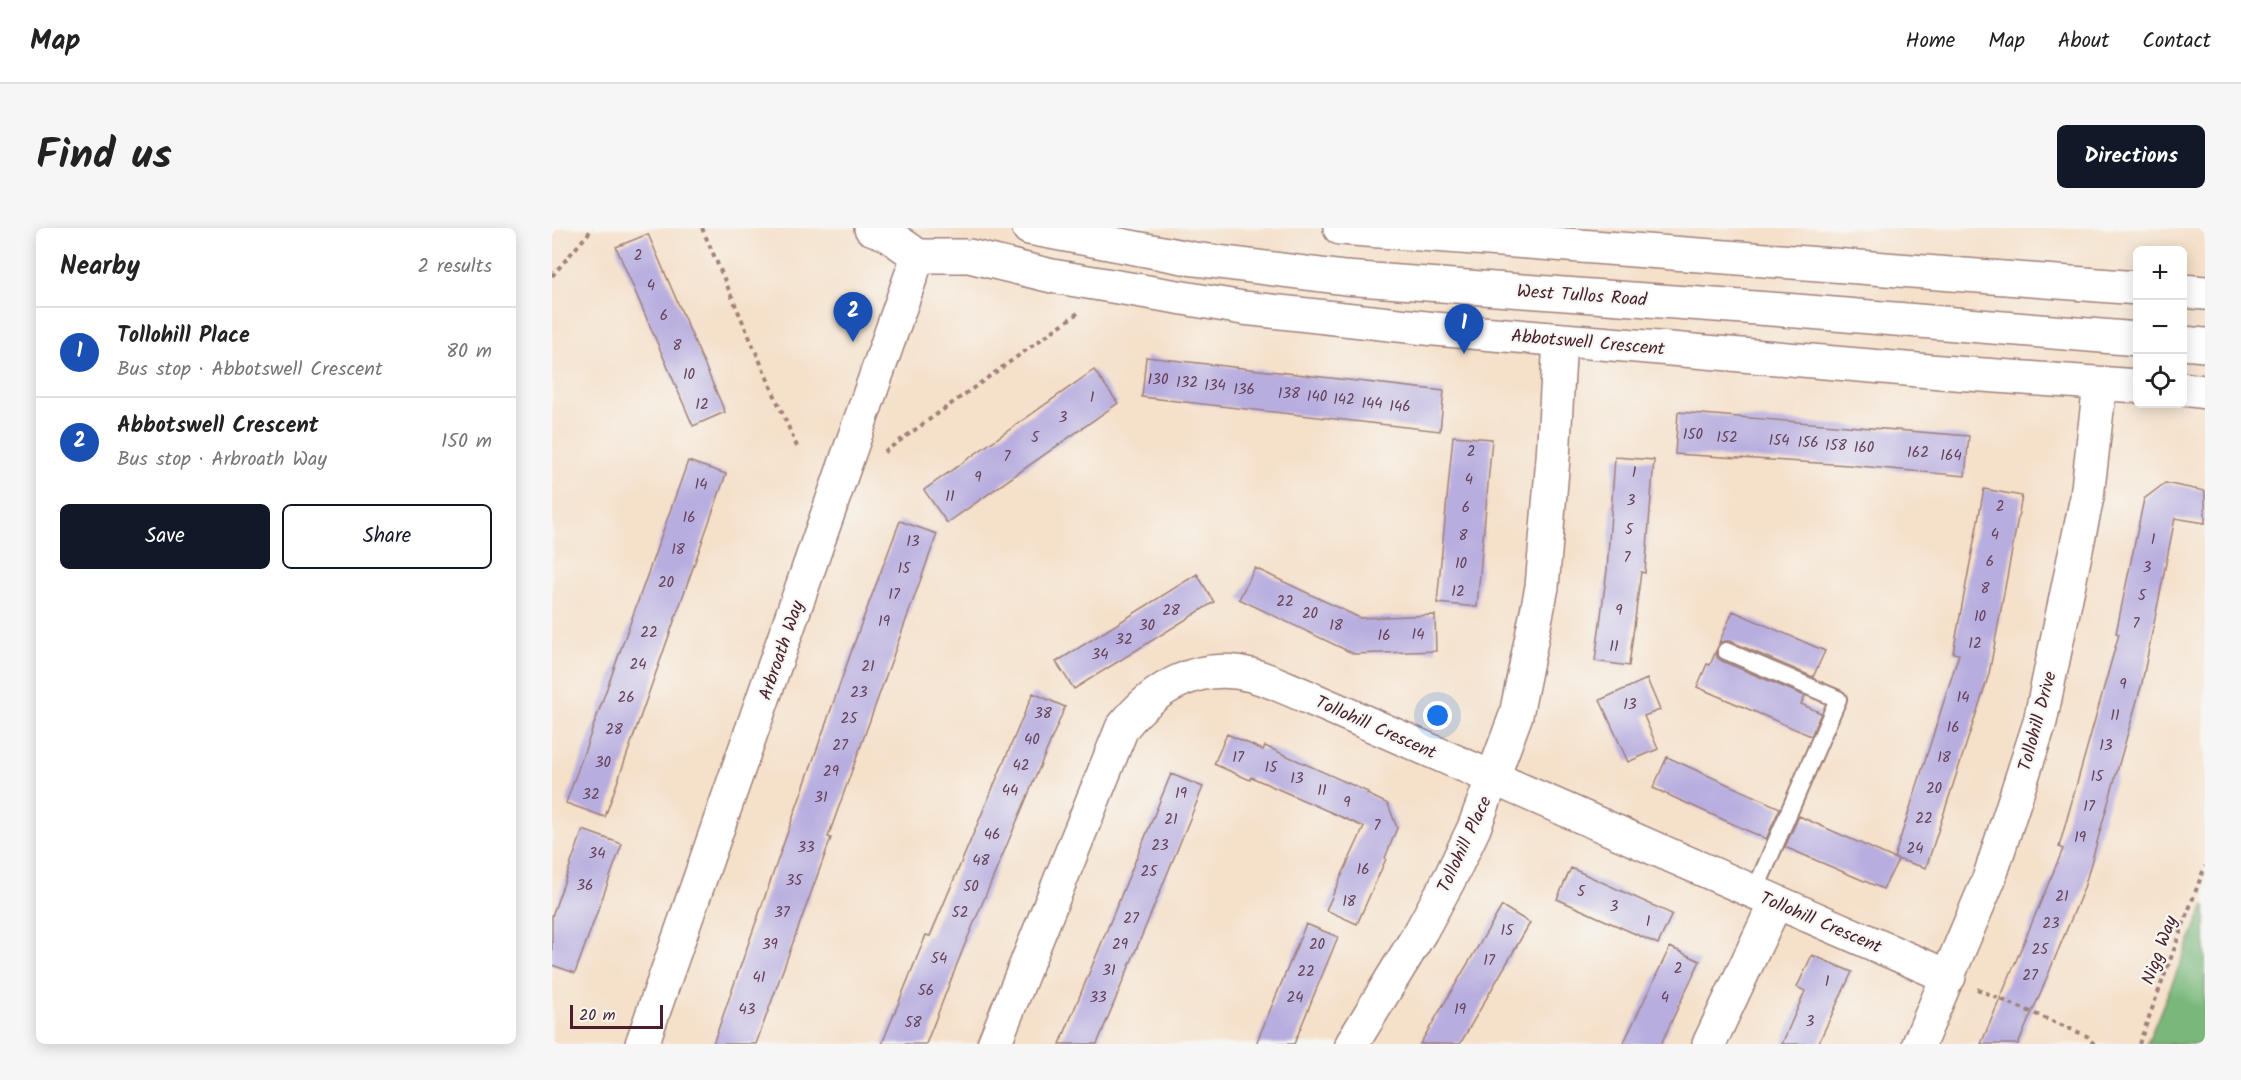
<!DOCTYPE html>
<meta charset="utf-8">
<style>
:root{--surface:#fff;--page:#f6f6f6;--text:#222;--muted:#767676;--line:#e0e0e0;--accent:#111827}
body{margin:0;font-family:Kalam,sans-serif;background:var(--page);color:var(--text)}
.controls{position:absolute;right:18px;top:18px;display:grid;overflow:hidden;border-radius:9px;box-shadow:0 3px 15px #0003}
.controls button{width:54px;height:54px;display:grid;place-items:center;padding:0;border:0;border-bottom:2px solid var(--line);background:var(--surface);color:var(--text);font:30px sans-serif}
.scale{position:absolute;left:18px;bottom:15px;width:93px;box-sizing:border-box;padding-left:6px;border:3px solid #4a1f2b;border-top:0;font-size:16px;line-height:21px;white-space:nowrap;color:#4a1f2b;-webkit-text-stroke:4px #f6f6f2;paint-order:stroke}
.you{position:absolute;left:886px;top:488px;width:21px;height:21px;margin:-15px;border:4px solid #fff;border-radius:50%;background:#1a73e8;box-shadow:0 0 0 9px #1a73e833}
.badge{display:grid;place-items:center;width:39px;height:39px;border-radius:50%;background:var(--accent);color:#fff;font-size:20px;font-weight:700}
.pin{position:absolute;translate:-50% -50px;filter:drop-shadow(0 2px 3px #0008)}
.pin::after{content:'';position:absolute;top:32px;width:21px;height:18px;background:inherit;clip-path:polygon(0 0,100% 0,50% 100%)}
.list{margin:0;padding:0;list-style:none}
h2{display:flex;justify-content:space-between;align-items:center;height:78px;margin:0;padding:0 24px;font-size:26px}
h2 small{font-size:20px;font-weight:400;color:var(--muted)}
.list li{display:grid;grid-template-columns:39px 1fr auto;gap:18px;align-items:center;box-sizing:border-box;height:90px;padding:0 24px;border-top:2px solid var(--line)}
.list b{display:block;font-size:22px;white-space:nowrap}
.list p{margin:0;font-size:20px;white-space:nowrap;color:var(--muted)}
.list em{font-size:20px;font-style:normal;color:var(--muted)}
.actions{display:flex;gap:12px;padding:18px 24px}
.actions a{flex:1;padding:14px 0;border:2px solid var(--accent);border-radius:9px;text-align:center;font-size:21px;color:var(--accent)}
.actions .main{background:var(--accent);color:#fff}
.icon{flex:none;width:33px;height:33px;fill:none;stroke:currentColor;stroke-width:2;stroke-linecap:round;stroke-linejoin:round}
.map{position:relative;flex:none;width:1653px;height:816px;overflow:hidden;border-radius:9px}
header{display:flex;align-items:center;gap:36px;box-sizing:border-box;height:84px;padding:0 30px;background:var(--surface);border-bottom:2px solid var(--line)}
header strong{font-size:28px}
nav{display:flex;gap:33px;margin-inline-start:auto;font-size:21px}
.intro{display:flex;align-items:center;justify-content:space-between;box-sizing:border-box;height:144px;padding:0 36px}
h1{margin:0;font-size:42px}
.button{padding:15px 27px;border-radius:9px;background:var(--accent);color:#fff;font-size:21px;font-weight:700}
main{display:flex;gap:36px;padding:0 36px}
aside{flex:1;background:var(--surface);border-radius:9px;box-shadow:0 3px 15px #0003}
.map>svg:first-child{display:block}
.forest{fill:#79b87a;stroke:#626c52;stroke-width:1.5}
.building{fill:#b7addf}
.lines{fill:none;stroke-linecap:round;stroke-linejoin:round}
.lane-casing{stroke:#a0807a;stroke-width:20}
.street-casing{stroke:#a0807a;stroke-width:36}
.secondary-casing{stroke:#a0807a;stroke-width:36}
.path{stroke:#a0807a;stroke-width:4;stroke-dasharray:4.5 4.5;stroke-linecap:butt}
.lane{stroke:#fff;stroke-width:16}
.street{stroke:#fff;stroke-width:33}
.secondary{stroke:#fff;stroke-width:33}
.labels{text-anchor:middle;stroke-width:4.5;stroke-linejoin:round;paint-order:stroke}
.number-label{font-size:15px;fill:#654258}
.street-label{font-size:18px;fill:#4a1f2b;stroke:#f6f6f2}
</style>
<header>
<strong>Map</strong>
<nav><a>Home</a><a>Map</a><a>About</a><a>Contact</a></nav>
</header>
<div class="intro"><h1>Find us</h1><a class="button">Directions</a></div>
<main>
<aside>
<h2>Nearby<small>2 results</small></h2>
<ul class="list">
<li><span class="badge" style="background:#1a4fb4">1</span><div><b>Tollohill Place</b><p>Bus stop · Abbotswell Crescent</p></div><em>80 m</em></li>
<li><span class="badge" style="background:#1a4fb4">2</span><div><b>Abbotswell Crescent</b><p>Bus stop · Arbroath Way</p></div><em>150 m</em></li>
</ul>
<div class="actions"><a class="main">Save</a><a>Share</a></div>
</aside>
<div class="map">
<svg width="1653" height="816" viewBox="0 0 1653 816">
<rect width="100%" height="100%" fill="#f6f6f2"/>
<filter id="ink" filterUnits="userSpaceOnUse"><feTurbulence type="fractalNoise" baseFrequency=".0167" numOctaves="2"/><feDisplacementMap in="SourceGraphic" scale="12" xChannelSelector="R" yChannelSelector="G"/><feConvolveMatrix kernelMatrix="1 2 1 2 8 2 1 2 1" color-interpolation-filters="sRGB"/></filter>
<filter id="wash" filterUnits="userSpaceOnUse"><feTurbulence type="fractalNoise" baseFrequency=".008" numOctaves="4" result="noise"/><feDisplacementMap in="SourceGraphic" scale="24" xChannelSelector="R" yChannelSelector="G"/><feGaussianBlur stdDeviation="1.35" result="paint"/><feColorMatrix in="noise" values="0 0 0 0 0 0 0 0 0 0 0 0 0 0 0 0 0 1.4 0 .05"/><feComposite in="paint" operator="in"/></filter>
<g filter="url(#wash)">
<rect width="100%" height="100%" fill="#f5e0c9"/>
<path class="forest" d="M 1653,676 L 1653,816 L 1595,816 Z"/>
<g id="blocks">
<path class="building" d="M 96,6 L 173,184 L 141,198 L 64,19 Z
M 594,129 L 892,163 L 888,203 L 590,169 Z
M 542,142 L 566,175 L 395,295 L 372,262 Z
M 1126,184 L 1417,208 L 1413,248 L 1296,237 L 1123,226 Z
M 901,208 L 940,211 L 925,379 L 885,375 Z
M 1063,229 L 1102,232 L 1093,345 L 1089,344 L 1077,438 L 1043,433 L 1055,342 Z
M 136,233 L 174,246 L 53,589 L 14,575 Z
M 1613,255 L 1653,263 L 1653,295 L 1623,290 L 1590,455 L 1532,660 L 1488,766 L 1466,816 L 1429,816 L 1511,621 L 1507,619 L 1567,406 L 1564,405 L 1592,271 Z
M 1432,261 L 1470,268 L 1437,446 L 1374,640 L 1342,630 L 1407,426 L 1401,425 Z
M 348,293 L 385,306 L 276,609 L 279,610 L 204,816 L 161,816 L 308,399 Z
M 703,340 L 808,390 L 883,387 L 884,423 L 802,426 L 687,371 Z
M 645,346 L 662,374 L 522,461 L 504,434 Z
M 1181,383 L 1273,423 L 1261,449 L 1178,413 L 1172,413 L 1167,415 Z
M 1164,423 L 1165,429 L 1170,433 L 1253,468 L 1249,476 L 1269,485 L 1259,508 L 1145,459 L 1155,436 L 1158,437 Z
M 1095,451 L 1108,482 L 1092,488 L 1106,521 L 1076,534 L 1048,472 Z
M 481,465 L 513,479 L 411,721 L 374,816 L 330,816 L 374,707 L 378,708 Z
M 675,506 L 711,522 L 713,518 L 816,564 L 815,566 L 836,576 L 845,600 L 833,630 L 834,631 L 805,696 L 774,682 L 812,599 L 699,549 L 698,552 L 662,536 Z
M 1115,529 L 1228,580 L 1214,611 L 1101,560 Z
M 619,546 L 651,559 L 600,683 L 545,816 L 508,816 Z
M 1247,588 L 1346,632 L 1331,661 L 1233,619 Z
M 31,602 L 70,616 L 23,745 L 0,737 L 0,688 Z
M 1019,640 L 1120,686 L 1106,716 L 1005,671 Z
M 950,678 L 978,695 L 908,816 L 868,816 Z
M 754,696 L 786,709 L 764,762 L 742,816 L 704,816 Z
M 1118,719 L 1148,733 L 1134,762 L 1109,816 L 1071,816 Z
M 1260,727 L 1300,744 L 1266,816 L 1230,816 L 1253,763 L 1245,759 Z"/>
</g>
</g>
<g filter="url(#ink)">
<use href="#blocks" fill-opacity="0" stroke="#a0807a" stroke-width="1.5"/>
<g class="lines">
<g class="lane-casing">
<path id="lane" d="M 1174,423 L 1286,471 L 1202,665"/>
</g>
<g class="street-casing">
<path id="street" d="M 442,816 L 570,500 C 602,460 646,433 699,447 C 716,451 734,460 751,467 L 1397,749
M 800,816 L 869,703 L 899,648 L 922,600 L 964,487 L 990,359 L 1001,230 L 1008,112
M 1157,816 L 1224,674
M 1367,816 L 1437,651 L 1488,494 L 1535,269 L 1548,156"/>
</g>
<g class="secondary-casing">
<path id="secondary" d="M 319,0 L 335,6 L 366,28 L 417,28 L 500,48 L 691,80 L 883,101 L 1389,144 L 1586,158
M 477,0 L 642,31 L 793,50 L 1245,83 L 1586,111
M 788,0 L 1586,60
M 1630,63 L 1653,65
M 1630,115 L 1653,117
M 1630,161 L 1653,164
M 90,816 L 366,28"/>
</g>
<path class="path" d="M 150,0 L 246,221
M 0,48 L 41,0
M 332,224 L 526,85
M 1425,761 L 1535,808 L 1542,816
M 1587,816 L 1653,638"/>
<use href="#lane" class="lane"/>
<use href="#street" class="street"/>
<use href="#secondary" class="secondary"/>
</g>
</g>
<g class="labels">
<g class="number-label">
<text x="86" y="32">2</text>
<text x="99" y="62">4</text>
<text x="112" y="92">6</text>
<text x="125" y="122">8</text>
<text x="137" y="151">10</text>
<text x="606" y="156">130</text>
<text x="635" y="159">132</text>
<text x="663" y="162">134</text>
<text x="692" y="166">136</text>
<text x="737" y="170">138</text>
<text x="765" y="173">140</text>
<text x="540" y="174">1</text>
<text x="792" y="176">142</text>
<text x="820" y="180">144</text>
<text x="150" y="181">12</text>
<text x="848" y="183">146</text>
<text x="511" y="194">3</text>
<text x="1141" y="211">150</text>
<text x="483" y="214">5</text>
<text x="1175" y="214">152</text>
<text x="1227" y="217">154</text>
<text x="1256" y="219">156</text>
<text x="1284" y="222">158</text>
<text x="1312" y="224">160</text>
<text x="919" y="228">2</text>
<text x="1366" y="229">162</text>
<text x="1399" y="232">164</text>
<text x="455" y="233">7</text>
<text x="1082" y="249">1</text>
<text x="426" y="254">9</text>
<text x="917" y="256">4</text>
<text x="149" y="261">14</text>
<text x="398" y="273">11</text>
<text x="1079" y="277">3</text>
<text x="1448" y="283">2</text>
<text x="914" y="284">6</text>
<text x="137" y="294">16</text>
<text x="1077" y="306">5</text>
<text x="1443" y="311">4</text>
<text x="911" y="312">8</text>
<text x="1601" y="316">1</text>
<text x="361" y="318">13</text>
<text x="126" y="326">18</text>
<text x="1075" y="334">7</text>
<text x="1438" y="338">6</text>
<text x="909" y="340">10</text>
<text x="1595" y="344">3</text>
<text x="352" y="345">15</text>
<text x="114" y="359">20</text>
<text x="1433" y="365">8</text>
<text x="906" y="368">12</text>
<text x="342" y="371">17</text>
<text x="1590" y="372">5</text>
<text x="733" y="378">22</text>
<text x="619" y="387">28</text>
<text x="1067" y="387">9</text>
<text x="758" y="390">20</text>
<text x="1428" y="393">10</text>
<text x="332" y="398">19</text>
<text x="1584" y="400">7</text>
<text x="595" y="402">30</text>
<text x="784" y="402">18</text>
<text x="97" y="409">22</text>
<text x="866" y="411">14</text>
<text x="832" y="412">16</text>
<text x="572" y="416">32</text>
<text x="1423" y="420">12</text>
<text x="1062" y="423">11</text>
<text x="548" y="431">34</text>
<text x="86" y="441">24</text>
<text x="316" y="443">21</text>
<text x="1571" y="461">9</text>
<text x="307" y="469">23</text>
<text x="74" y="474">26</text>
<text x="1411" y="474">14</text>
<text x="1078" y="481">13</text>
<text x="491" y="490">38</text>
<text x="1563" y="492">11</text>
<text x="297" y="495">25</text>
<text x="1401" y="504">16</text>
<text x="62" y="506">28</text>
<text x="480" y="516">40</text>
<text x="288" y="522">27</text>
<text x="1554" y="522">13</text>
<text x="686" y="534">17</text>
<text x="1392" y="534">18</text>
<text x="51" y="539">30</text>
<text x="469" y="542">42</text>
<text x="719" y="544">15</text>
<text x="279" y="548">29</text>
<text x="1545" y="553">15</text>
<text x="745" y="555">13</text>
<text x="1382" y="565">20</text>
<text x="458" y="567">44</text>
<text x="770" y="567">11</text>
<text x="629" y="570">19</text>
<text x="39" y="571">32</text>
<text x="269" y="574">31</text>
<text x="795" y="579">9</text>
<text x="1537" y="583">17</text>
<text x="1372" y="595">22</text>
<text x="619" y="596">21</text>
<text x="825" y="602">7</text>
<text x="440" y="611">46</text>
<text x="1528" y="614">19</text>
<text x="608" y="622">23</text>
<text x="254" y="624">33</text>
<text x="1363" y="625">24</text>
<text x="45" y="630">34</text>
<text x="429" y="637">48</text>
<text x="811" y="646">16</text>
<text x="597" y="648">25</text>
<text x="242" y="657">35</text>
<text x="33" y="662">36</text>
<text x="419" y="663">50</text>
<text x="1029" y="668">5</text>
<text x="1510" y="673">21</text>
<text x="797" y="678">18</text>
<text x="1062" y="683">3</text>
<text x="230" y="689">37</text>
<text x="408" y="689">52</text>
<text x="579" y="695">27</text>
<text x="1096" y="698">1</text>
<text x="1499" y="700">23</text>
<text x="955" y="707">15</text>
<text x="218" y="721">39</text>
<text x="568" y="721">29</text>
<text x="765" y="721">20</text>
<text x="1488" y="726">25</text>
<text x="387" y="735">54</text>
<text x="937" y="737">17</text>
<text x="1126" y="745">2</text>
<text x="557" y="747">31</text>
<text x="754" y="748">22</text>
<text x="1478" y="752">27</text>
<text x="207" y="754">41</text>
<text x="1275" y="758">1</text>
<text x="374" y="767">56</text>
<text x="546" y="774">33</text>
<text x="743" y="774">24</text>
<text x="1113" y="774">4</text>
<text x="195" y="786">43</text>
<text x="908" y="786">19</text>
<text x="1258" y="798">3</text>
<text x="361" y="799">58</text>
</g>
<g class="street-label">
<text transform="translate(1030 67) rotate(4)" y="6">West Tullos Road</text>
<text transform="translate(1036 114) rotate(5)" y="6">Abbotswell Crescent</text>
<text transform="translate(229 422) rotate(-71)" y="6">Arbroath Way</text>
<text transform="translate(1485 493) rotate(-75)" y="6">Tollohill Drive</text>
<text transform="translate(824 499) rotate(24)" y="6">Tollohill Crescent</text>
<text transform="translate(912 616) rotate(-65)" y="6">Tollohill Place</text>
<text transform="translate(1269 694) rotate(23)" y="6">Tollohill Crescent</text>
<text transform="translate(1607 722) rotate(-70)" y="6">Nigg Way</text>
</g>
</g>
</svg>
<div class="controls">
<button>+</button>
<button>−</button>
<button><svg class="icon" aria-label="locate" viewBox="0 0 24 24"><circle cx="12" cy="12" r="6"/><path d="M12 2v4M12 18v4M2 12h4M18 12h4"/></svg></button>
</div>
<div class="scale">20 m</div>
<div class="you"></div>
<div class="pin badge" style="left:912px;top:126px;background:#1a4fb4">1</div>
<div class="pin badge" style="left:301px;top:114px;background:#1a4fb4">2</div>
</div>
</main>
